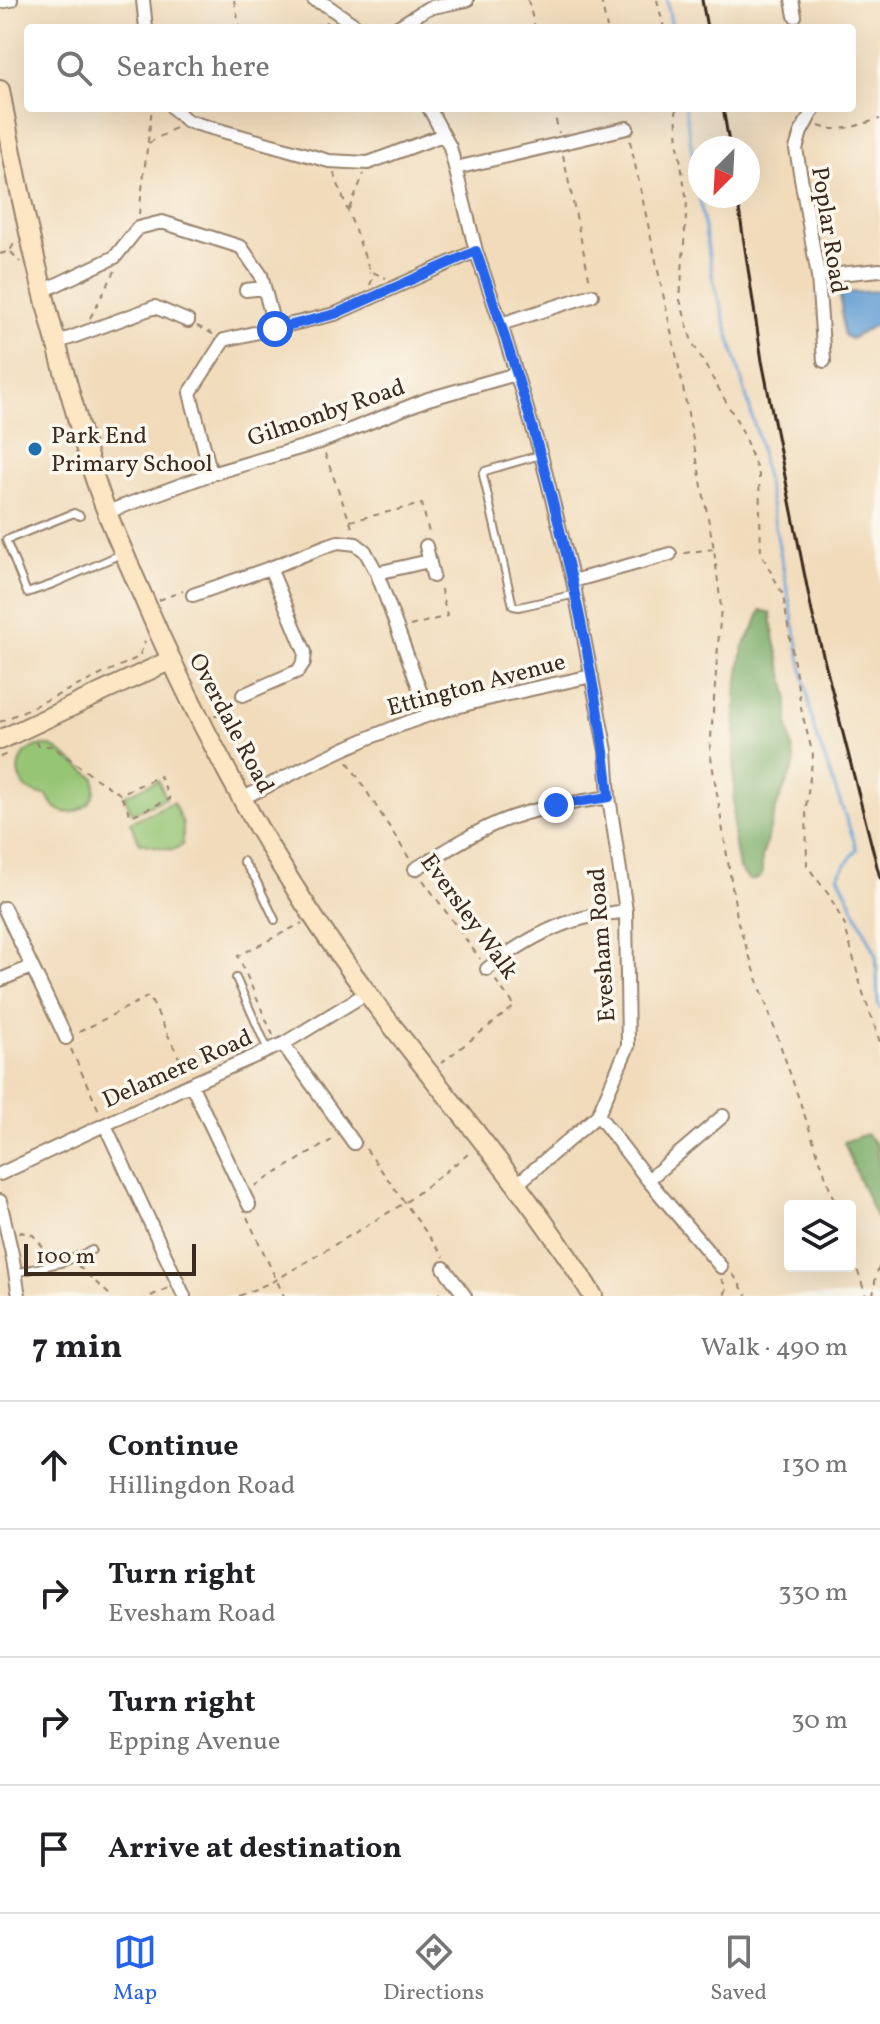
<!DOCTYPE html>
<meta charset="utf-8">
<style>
:root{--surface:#fff;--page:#f6f6f6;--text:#202124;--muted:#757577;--line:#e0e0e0;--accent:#2563eb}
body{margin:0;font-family:Vollkorn,serif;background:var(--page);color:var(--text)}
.controls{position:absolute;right:24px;bottom:24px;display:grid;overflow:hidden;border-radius:8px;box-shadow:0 8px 32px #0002}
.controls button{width:72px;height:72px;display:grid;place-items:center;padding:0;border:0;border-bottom:2px solid var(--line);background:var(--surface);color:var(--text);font:40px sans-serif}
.compass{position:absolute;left:688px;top:136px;width:72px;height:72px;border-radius:50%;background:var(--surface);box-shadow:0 8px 32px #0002;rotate:204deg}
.scale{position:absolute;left:24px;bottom:20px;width:172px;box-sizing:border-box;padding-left:8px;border:4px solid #3b2a1e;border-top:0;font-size:22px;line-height:28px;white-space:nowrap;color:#3b2a1e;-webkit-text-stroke:6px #fbf7ec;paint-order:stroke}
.stop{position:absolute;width:24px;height:24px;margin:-18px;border:6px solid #2563eb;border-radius:50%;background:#fff}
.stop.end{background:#2563eb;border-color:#fff;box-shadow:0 2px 8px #0008}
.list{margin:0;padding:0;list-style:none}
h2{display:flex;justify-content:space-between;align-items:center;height:104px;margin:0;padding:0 32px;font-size:34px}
h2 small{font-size:26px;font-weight:400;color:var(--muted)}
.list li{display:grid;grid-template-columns:52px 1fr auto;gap:24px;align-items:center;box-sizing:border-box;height:128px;padding:0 32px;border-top:2px solid var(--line)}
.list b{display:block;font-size:30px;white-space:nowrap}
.list p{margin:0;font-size:26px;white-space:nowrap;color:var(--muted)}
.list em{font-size:26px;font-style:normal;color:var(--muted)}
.icon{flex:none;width:44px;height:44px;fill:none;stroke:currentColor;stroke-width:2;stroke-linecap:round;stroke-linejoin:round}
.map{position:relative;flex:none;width:880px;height:1296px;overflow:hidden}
.search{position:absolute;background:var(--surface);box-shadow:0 8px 32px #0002;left:24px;right:24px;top:24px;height:88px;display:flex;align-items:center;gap:20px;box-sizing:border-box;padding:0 28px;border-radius:8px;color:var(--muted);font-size:30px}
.sheet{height:616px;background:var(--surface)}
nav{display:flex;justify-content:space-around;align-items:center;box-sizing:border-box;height:112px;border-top:2px solid var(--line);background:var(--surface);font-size:22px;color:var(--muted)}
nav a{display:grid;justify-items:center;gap:4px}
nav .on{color:var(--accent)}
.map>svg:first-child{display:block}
.green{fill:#96c575;stroke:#68784a;stroke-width:2}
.forest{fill:#78aa66;stroke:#5a6a42;stroke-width:2}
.water{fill:#649ed3;stroke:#506478;stroke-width:2}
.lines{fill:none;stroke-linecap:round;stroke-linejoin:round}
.stream{stroke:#649ed3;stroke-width:3}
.lane-casing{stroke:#96826c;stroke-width:10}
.street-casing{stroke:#96826c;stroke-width:16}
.secondary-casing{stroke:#96826c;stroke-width:22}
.path{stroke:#96826c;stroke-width:2;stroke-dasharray:6 6;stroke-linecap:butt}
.lane{stroke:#fff;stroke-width:6}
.street{stroke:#fff;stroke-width:12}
.secondary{stroke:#fce6c4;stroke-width:18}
.rail{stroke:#3b2a1e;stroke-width:3}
.route{stroke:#2563eb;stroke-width:10}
.poi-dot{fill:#1f6fb2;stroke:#fbf7ec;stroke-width:3}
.labels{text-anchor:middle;stroke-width:7;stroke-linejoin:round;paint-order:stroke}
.street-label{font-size:24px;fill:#3b2a1e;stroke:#fbf7ec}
.poi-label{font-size:24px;fill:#3b2a1e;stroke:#fbf7ec;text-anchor:start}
</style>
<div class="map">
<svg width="880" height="1296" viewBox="0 0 880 1296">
<rect width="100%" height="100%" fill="#fbf7ec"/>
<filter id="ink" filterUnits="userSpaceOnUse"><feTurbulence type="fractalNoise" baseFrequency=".0125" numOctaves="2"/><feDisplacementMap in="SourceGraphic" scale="16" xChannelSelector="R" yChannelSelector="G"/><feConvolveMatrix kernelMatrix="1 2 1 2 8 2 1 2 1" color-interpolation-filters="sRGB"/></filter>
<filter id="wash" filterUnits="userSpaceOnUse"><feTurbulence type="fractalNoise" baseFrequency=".006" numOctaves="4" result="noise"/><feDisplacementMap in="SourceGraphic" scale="32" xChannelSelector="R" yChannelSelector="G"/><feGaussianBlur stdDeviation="1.8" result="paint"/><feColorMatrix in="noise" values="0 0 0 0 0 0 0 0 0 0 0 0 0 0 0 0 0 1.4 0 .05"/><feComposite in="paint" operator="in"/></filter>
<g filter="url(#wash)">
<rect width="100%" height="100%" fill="#f1dbbb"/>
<path class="green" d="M 38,746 L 52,746 L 95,778 C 95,779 95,790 95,791 C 90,809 68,820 54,806 C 51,803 49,799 47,795 C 24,797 8,770 26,753 C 29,750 34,748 38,746 Z
M 158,780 L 166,798 L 132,813 L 124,796 Z
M 173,802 L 183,824 L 183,845 L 173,850 L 140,843 L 130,822 Z"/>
<path class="forest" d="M 761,610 L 771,613 L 774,637 L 788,694 L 788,725 L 795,764 L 777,805 L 762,857 L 762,875 L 756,880 L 749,880 L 739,869 L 733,833 L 736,692 L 743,647 L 755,626 Z
M 866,1134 L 877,1145 L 880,1173 L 880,1218 L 877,1219 L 857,1175 L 844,1142 Z"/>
<path class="water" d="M 880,291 L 880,322 L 851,339 L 845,336 L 843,333 L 840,293 Z"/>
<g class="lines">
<path class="stream" d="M 667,0 L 672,28
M 685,108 L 713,279 L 758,437 L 814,729 L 857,849 L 838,875 L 876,954 L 878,1002 L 880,1008"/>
</g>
</g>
<g filter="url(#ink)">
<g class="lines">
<g class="lane-casing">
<path id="lane" d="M 540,455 L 485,471 L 483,475 L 513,606 L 519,607 L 576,594
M 80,516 L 74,513 L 6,540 L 27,593 L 53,584 L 121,554
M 243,861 L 256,880 L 275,920
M 236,978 L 268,1050
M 15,1273 L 64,1262 L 92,1250"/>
</g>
<g class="street-casing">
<path id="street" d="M 143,0 L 146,28
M 314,0 L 326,5 L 359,28
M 792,0 L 795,16
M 0,2 L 11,0
M 396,28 L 428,8 L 467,0
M 173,108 L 187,121 L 329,161 L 368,163 L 443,135
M 429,108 L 450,147 L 476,251 L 501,324 L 541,455 L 573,581 L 606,751 L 609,797 L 626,911 L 628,1046 L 598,1115 L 516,1185
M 814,108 L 801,132 L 796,149 L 818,276 L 824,361
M 456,168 L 627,128
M 818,276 L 880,270
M 246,290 L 264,288
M 43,291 L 115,257 L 138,228 L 162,222 L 241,247 L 261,275 L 271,314
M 501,324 L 592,295
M 56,343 L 155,307 L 188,321
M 211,474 L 190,393 L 224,340 L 335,314 L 476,251
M 107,512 L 211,474 L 320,442 L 428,399 L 516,374
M 426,546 L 433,576
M 377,573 L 429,561
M 573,581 L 670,554
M 193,595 L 270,568 L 326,546 L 338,542 L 356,544 L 365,551 L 377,573 L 429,715
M 243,695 L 298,671 L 304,662 L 305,652 L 270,568
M 243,798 C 304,768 365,736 429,715 C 482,698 538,688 592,676
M 415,869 C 448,850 480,827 516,816 C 547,806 578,802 609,797
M 4,908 L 66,1038
M 487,969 C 514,948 542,930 576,920 C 592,915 609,914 626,911
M 0,980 L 31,967
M 283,1044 L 354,1143
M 191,1084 L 249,1205
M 598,1115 L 648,1180 L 721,1267
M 105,1125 L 184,1296
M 0,1174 L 191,1084 L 283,1044 L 367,993
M 648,1180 L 723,1116
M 0,1201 L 12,1254 L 19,1296
M 444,1268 L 465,1296"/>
</g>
<g class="secondary-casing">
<path id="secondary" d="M 0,90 C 19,195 43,300 73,403 C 80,429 87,456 96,482 C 107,517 123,550 137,583 C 184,694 240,803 305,904 C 393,1041 508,1158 593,1296
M 0,740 L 171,660"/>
</g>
<path class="path" d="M 234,0 L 240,28
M 528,0 L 535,28
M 601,0 L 607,28
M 657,0 L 664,28
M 301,28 L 328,22
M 553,108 L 559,133
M 676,108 L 678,145 L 687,202 L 680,300 L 692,342 L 741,428 L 759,475 L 761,553 L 783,595 L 802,713 L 813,755 L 806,807 L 807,866 L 829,895 L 845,926 L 861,987 L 880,1042
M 819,126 C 841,134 859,124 880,119
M 630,141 L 681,377 L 714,549 L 721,607 L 710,751 L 738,923 L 836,1206
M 149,143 L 175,128
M 563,155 L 590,282
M 334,173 L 370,271 L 386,278
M 349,209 L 364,174
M 139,214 L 152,108
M 11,252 L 20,262
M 0,254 L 10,251 L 16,240
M 370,285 L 372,280 L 370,272
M 90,318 L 115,271
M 197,326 L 213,334
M 325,454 L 353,530
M 350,521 L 422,504 L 429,533
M 684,553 L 713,549
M 159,600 L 183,591
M 410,626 L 447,616 L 440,586
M 214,716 L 236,705
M 0,722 L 139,657 L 145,641
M 36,742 L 38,746 L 52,746 L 95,778 L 120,794 L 160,776 L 170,799 L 131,816 L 120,794
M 0,757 L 7,754
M 348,762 L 409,858
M 423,880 L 480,959
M 79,1032 L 149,996 L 187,1074
M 273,1035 L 238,956 L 302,923
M 71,1049 L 100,1113
M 441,1063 L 515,1006 L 493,977
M 366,1149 L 444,1257
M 255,1186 L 335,1138
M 247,1217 L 284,1296
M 20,1234 L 21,1232 L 33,1235 L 50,1255
M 850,1248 L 866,1296
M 78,1266 L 111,1296
M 733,1274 L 747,1296
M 721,1279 L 727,1288 L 724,1296
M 151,1296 L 168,1288
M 239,1296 L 276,1280 L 406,1202 L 472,1151
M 435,1296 L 445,1291
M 873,1296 L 876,1275 L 880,1265"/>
<use href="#lane" class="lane"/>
<use href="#street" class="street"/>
<use href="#secondary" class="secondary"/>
<path class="rail" d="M 702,0 L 707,28
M 723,108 L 730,148
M 737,196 L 762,361 L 812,612 L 880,878"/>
</g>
</g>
<g class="lines" filter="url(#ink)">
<path class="route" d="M 275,329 L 335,314 L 476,251 C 522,382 561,516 587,652 C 596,701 605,748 609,797 L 556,805"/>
</g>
<circle class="poi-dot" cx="35" cy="449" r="8"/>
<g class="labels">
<g class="street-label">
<text transform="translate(830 230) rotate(81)" y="8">Poplar Road</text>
<text transform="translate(326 412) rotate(-19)" y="8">Gilmonby Road</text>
<text transform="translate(476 684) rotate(-15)" y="8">Ettington Avenue</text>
<text transform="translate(232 723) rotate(62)" y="8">Overdale Road</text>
<text transform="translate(470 916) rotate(54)" y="8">Eversley Walk</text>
<text transform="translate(601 945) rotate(-94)" y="8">Evesham Road</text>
<text transform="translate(177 1068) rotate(-24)" y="8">Delamere Road</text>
</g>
<g class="poi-label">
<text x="51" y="443">Park End<tspan x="51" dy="28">Primary School</tspan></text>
</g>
</g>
</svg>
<div class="controls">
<button><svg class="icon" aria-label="layers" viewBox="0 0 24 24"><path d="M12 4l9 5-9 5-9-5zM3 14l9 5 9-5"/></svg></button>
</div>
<svg class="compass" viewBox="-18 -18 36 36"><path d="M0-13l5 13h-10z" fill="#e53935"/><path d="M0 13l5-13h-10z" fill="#757577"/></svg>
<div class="scale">100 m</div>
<div class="stop" style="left:275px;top:329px"></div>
<div class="stop end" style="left:556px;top:805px"></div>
<div class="search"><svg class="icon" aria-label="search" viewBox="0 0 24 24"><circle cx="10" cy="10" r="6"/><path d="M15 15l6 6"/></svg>Search here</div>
</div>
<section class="sheet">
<h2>7 min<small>Walk · 490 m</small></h2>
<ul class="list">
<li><svg class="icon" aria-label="ahead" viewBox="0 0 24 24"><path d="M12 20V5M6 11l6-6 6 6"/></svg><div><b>Continue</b><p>Hillingdon Road</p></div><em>130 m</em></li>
<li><svg class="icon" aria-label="right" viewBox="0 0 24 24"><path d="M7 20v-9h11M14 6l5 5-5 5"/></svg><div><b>Turn right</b><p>Evesham Road</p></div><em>330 m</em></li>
<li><svg class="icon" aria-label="right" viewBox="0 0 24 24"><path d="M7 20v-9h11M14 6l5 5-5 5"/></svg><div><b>Turn right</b><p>Epping Avenue</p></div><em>30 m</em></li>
<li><svg class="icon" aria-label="arrive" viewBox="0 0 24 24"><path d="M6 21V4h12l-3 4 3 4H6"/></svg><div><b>Arrive at destination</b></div></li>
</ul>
</section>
<nav>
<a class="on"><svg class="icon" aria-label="map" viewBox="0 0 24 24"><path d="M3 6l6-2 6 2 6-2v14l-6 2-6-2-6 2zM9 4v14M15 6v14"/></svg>Map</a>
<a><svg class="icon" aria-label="directions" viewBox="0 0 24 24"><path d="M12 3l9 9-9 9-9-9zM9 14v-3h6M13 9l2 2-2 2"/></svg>Directions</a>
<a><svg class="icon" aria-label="saved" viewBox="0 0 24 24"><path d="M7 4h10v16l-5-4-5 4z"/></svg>Saved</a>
</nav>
